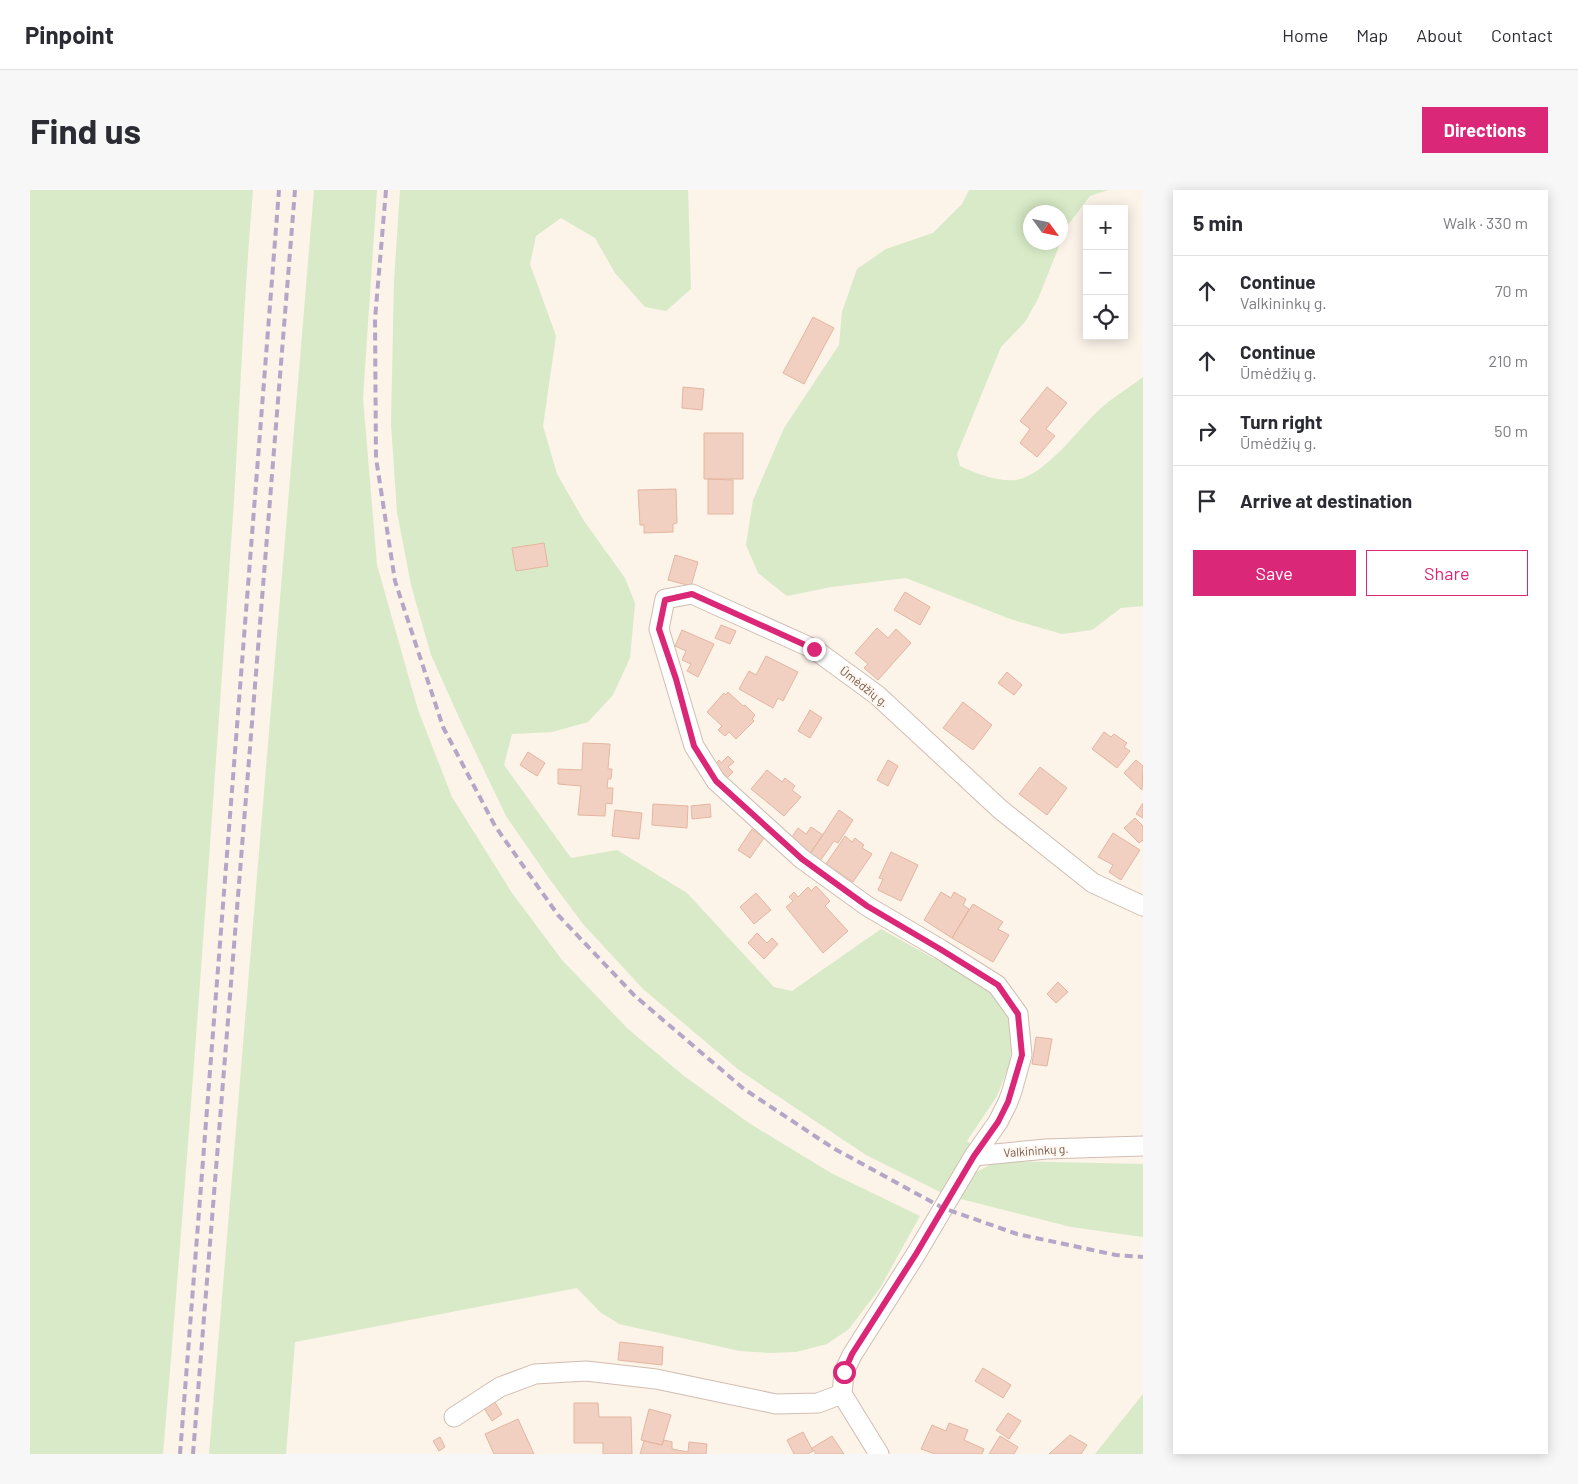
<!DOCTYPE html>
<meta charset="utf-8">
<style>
:root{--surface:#fff;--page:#f7f7f7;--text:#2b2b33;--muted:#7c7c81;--line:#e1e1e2;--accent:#db2777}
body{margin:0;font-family:Barlow,sans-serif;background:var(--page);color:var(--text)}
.controls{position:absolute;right:15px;top:15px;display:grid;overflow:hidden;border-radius:0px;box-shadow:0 2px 12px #0003}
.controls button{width:45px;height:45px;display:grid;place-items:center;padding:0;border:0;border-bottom:1px solid var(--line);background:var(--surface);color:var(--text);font:25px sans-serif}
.compass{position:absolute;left:993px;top:15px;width:45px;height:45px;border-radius:50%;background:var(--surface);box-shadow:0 2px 12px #0003;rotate:123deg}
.stop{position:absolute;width:15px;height:15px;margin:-11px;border:4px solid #db2777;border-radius:50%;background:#fff}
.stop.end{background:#db2777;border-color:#fff;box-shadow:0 1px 5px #0008}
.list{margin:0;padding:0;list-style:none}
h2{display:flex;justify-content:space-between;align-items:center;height:65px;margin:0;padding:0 20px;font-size:21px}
h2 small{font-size:16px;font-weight:400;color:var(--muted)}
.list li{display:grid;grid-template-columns:32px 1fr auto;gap:15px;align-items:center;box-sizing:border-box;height:70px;padding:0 20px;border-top:1px solid var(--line)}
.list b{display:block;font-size:19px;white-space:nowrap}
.list p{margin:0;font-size:16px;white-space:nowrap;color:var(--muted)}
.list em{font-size:16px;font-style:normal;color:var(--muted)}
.actions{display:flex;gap:10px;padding:15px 20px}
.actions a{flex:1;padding:11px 0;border:1px solid var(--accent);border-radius:0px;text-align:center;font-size:18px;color:var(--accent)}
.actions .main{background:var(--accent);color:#fff}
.icon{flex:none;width:28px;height:28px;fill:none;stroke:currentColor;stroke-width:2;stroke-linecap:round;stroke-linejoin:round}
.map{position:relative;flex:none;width:1113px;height:1264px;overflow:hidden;border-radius:0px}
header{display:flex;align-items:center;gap:30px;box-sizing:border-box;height:70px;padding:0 25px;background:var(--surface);border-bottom:1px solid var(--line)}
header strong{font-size:24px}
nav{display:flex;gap:28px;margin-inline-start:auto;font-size:18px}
.intro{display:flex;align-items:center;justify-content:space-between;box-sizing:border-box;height:120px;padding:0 30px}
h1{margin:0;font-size:35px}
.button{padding:12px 22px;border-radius:0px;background:var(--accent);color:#fff;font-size:18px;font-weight:700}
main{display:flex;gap:30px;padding:0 30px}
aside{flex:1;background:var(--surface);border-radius:0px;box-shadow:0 2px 12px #0003}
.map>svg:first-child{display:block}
.green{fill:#d8eac7;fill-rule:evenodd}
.building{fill:#f1d0c1;stroke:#e4b6a1}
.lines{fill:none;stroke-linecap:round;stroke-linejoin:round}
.street-casing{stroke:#d1bdb1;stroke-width:21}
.street{stroke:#fff;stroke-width:19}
.rail{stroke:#b5a6c7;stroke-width:4;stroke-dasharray:8 5;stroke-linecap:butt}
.route{stroke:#db2777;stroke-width:6}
.labels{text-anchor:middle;stroke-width:4;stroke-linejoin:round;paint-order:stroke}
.street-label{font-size:12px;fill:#77584c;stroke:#fff8f0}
</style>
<header>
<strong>Pinpoint</strong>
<nav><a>Home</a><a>Map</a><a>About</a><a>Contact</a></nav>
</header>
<div class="intro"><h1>Find us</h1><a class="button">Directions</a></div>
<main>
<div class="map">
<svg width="1113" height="1264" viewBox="0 0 1113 1264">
<rect width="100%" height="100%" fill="#fcf3e9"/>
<path class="green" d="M 0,0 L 223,0 C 214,104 210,208 204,311 C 182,629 160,947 133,1264 L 0,1264 Z
M 284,0 L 347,0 L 333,208 L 347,375 L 388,520 L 422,607 L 482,703 L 532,770 L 598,839 L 654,886 L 719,933 L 801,983 L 890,1026 L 850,1098 L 819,1139 L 797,1154 L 766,1162 L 740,1163 L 710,1161 L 589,1134 L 570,1122 L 547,1098 L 265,1152 L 256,1264 L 179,1264 Z
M 370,0 L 658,0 L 661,99 L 636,121 L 615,117 L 585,83 L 565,48 L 531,28 L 506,46 L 500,74 L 526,146 L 513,236 L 527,284 L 554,331 L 595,388 L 605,413 L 600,468 L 583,505 L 558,532 L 522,542 L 482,544 L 474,575 L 541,668 L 587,660 L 657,703 L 744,797 L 762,801 L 851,739 L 950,794 L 974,815 L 983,839 L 980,873 L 967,906 L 937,951 L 944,956 L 912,1003 L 836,965 L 709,880 L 613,799 L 553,734 L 521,691 L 476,626 L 432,534 L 401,465 L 381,395 L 367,322 L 361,234 L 364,91 Z
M 939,0 L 1078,0 L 1060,6 L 1037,36 L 1008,109 L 995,132 L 971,157 L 927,264 L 930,276 C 947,284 968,292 986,290 C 1015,286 1049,238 1070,219 C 1083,207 1099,198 1113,187 L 1113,416 L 1091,418 L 1062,440 L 1032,444 L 980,429 L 876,388 L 801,397 L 757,406 L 728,383 L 716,355 L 723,310 L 754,238 L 809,155 L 812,122 L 827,79 L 856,59 L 903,43 L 932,14 ZM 1001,22 L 1030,22 L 1030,52 L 1001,52 Z
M 970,971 L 1113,974 L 1113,1047 L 1041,1037 L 927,1008 C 940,984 945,981 970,971 Z
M 1113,1204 L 1113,1264 L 1065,1264 Z"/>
<path class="building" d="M 783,127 L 804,138 L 774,194 L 753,183 Z
M 653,197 L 674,199 L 672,220 L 652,218 Z
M 1017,197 L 1037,213 L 1016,239 L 1025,246 L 1007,267 L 990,253 L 1000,239 L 990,231 Z
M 674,243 L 713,243 L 713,289 L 674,289 Z
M 678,289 L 703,290 L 703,324 L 678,324 Z
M 646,299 L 647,333 L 643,334 L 643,342 L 614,343 L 614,335 L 610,335 L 608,300 Z
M 514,353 L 518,376 L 486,381 L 482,358 Z
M 645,365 L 668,372 L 661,396 L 638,390 Z
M 875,402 L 900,417 L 890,435 L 864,420 Z
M 691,435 L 706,441 L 700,454 L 685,448 Z
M 847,438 L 858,448 L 866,439 L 881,453 L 848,490 L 834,478 L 838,474 L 825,463 Z
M 652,440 L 684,454 L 668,487 L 657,481 L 661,474 L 652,470 L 656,461 L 645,456 Z
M 736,466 L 768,482 L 753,511 L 748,508 L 743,518 L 709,499 L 719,481 L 726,485 Z
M 977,482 L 992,495 L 984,505 L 968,493 Z
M 698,502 L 713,516 L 715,515 L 725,525 L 722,529 L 724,531 L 706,549 L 699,542 L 695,546 L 688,540 L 692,536 L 677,522 L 694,503 L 696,505 Z
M 933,512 L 962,535 L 943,560 L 913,538 Z
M 780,520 L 792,528 L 780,548 L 768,541 Z
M 1074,542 L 1081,547 L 1084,544 L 1097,553 L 1094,557 L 1100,561 L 1087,578 L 1062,559 Z
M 553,553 L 580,554 L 578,579 L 582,579 L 581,589 L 578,589 L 577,598 L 583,598 L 582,614 L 576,613 L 575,626 L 548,625 L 551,596 L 528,594 L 528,579 L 552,580 Z
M 498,562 L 515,573 L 507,586 L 490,575 Z
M 698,566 L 704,572 L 698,577 L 703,582 L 697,588 L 685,574 L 689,570 L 691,573 Z
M 858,570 L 868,576 L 858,596 L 847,590 Z
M 1106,570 L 1113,576 L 1112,600 L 1094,583 Z
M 1010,577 L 1037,598 L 1017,625 L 989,604 Z
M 737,580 L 752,592 L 755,588 L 765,596 L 762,600 L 771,607 L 754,626 L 721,599 Z
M 1113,613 L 1113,628 L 1106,624 Z
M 623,614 L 658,616 L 657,638 L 622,635 Z
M 680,614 L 681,627 L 662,629 L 661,616 Z
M 585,620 L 612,623 L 609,649 L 582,646 Z
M 809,620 L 823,630 L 808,653 L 804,651 L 790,671 L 780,664 Z
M 1105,628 L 1113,636 L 1113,650 L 1109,653 L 1094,638 Z
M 781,637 L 793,645 L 780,664 L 760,650 L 768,638 L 776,644 Z
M 722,639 L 734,648 L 720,668 L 708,660 Z
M 1083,643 L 1110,660 L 1091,690 L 1079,682 L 1083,675 L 1068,667 Z
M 815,646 L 822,652 L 825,648 L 834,655 L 832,658 L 842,664 L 823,692 L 796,674 Z
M 861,662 L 888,675 L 871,711 L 848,700 L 853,689 L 849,688 Z
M 786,696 L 800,711 L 795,716 L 818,741 L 793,763 L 756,717 L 763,711 L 759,707 L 764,702 L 768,707 L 778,697 L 781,701 Z
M 911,702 L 921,708 L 924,702 L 936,709 L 933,715 L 939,719 L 922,748 L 894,730 Z
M 726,703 L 741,720 L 724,734 L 710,717 Z
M 943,714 L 973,732 L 968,739 L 979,745 L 963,772 L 922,748 Z
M 727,743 L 737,753 L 742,748 L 748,754 L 734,769 L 718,753 Z
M 1028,792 L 1038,802 L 1026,813 L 1017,804 Z
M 1006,847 L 1022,849 L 1017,876 L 1002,874 Z
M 590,1152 L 633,1157 L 632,1175 L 588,1170 Z
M 953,1178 L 981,1195 L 973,1208 L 945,1191 Z
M 463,1209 L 472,1224 L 462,1231 L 452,1215 Z
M 544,1213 L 568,1213 L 569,1227 L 601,1227 L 602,1264 L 573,1264 L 573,1253 L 544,1253 Z
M 619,1219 L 641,1225 L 632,1255 L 611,1250 Z
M 978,1223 L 991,1231 L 979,1249 L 966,1240 Z
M 488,1229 L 504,1264 L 464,1264 L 455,1244 Z
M 919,1233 L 938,1240 L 934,1250 L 954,1259 L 952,1264 L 905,1264 L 891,1259 L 902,1235 L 916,1241 Z
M 773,1242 L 783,1261 L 778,1264 L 764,1264 L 757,1250 Z
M 1040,1245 L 1057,1255 L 1051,1264 L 1019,1264 Z
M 802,1246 L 814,1264 L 786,1264 L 782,1258 Z
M 970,1246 L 988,1257 L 984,1264 L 959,1264 Z
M 410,1247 L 415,1257 L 409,1261 L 403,1251 Z
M 634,1250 L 642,1252 L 642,1259 L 658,1262 L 659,1252 L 677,1254 L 676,1264 L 610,1264 L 614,1251 L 632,1255 Z"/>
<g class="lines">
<g class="street-casing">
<path id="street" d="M 944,966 L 968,932 L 978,912 L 982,901 L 992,865 L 988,824 L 967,795 L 910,759 L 837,716 L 772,669 L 686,591 L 664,556 L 629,439 L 635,409 L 662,404 L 784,459 L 847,505 L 971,620 L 1063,693 L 1113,716
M 424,1227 L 470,1197 L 505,1184 L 556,1181 L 626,1189 L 746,1214 L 788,1213 L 812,1204
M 849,1264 L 812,1204 L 814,1182 L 822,1165 L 886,1064 L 944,966 L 1016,959 L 1113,956"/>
</g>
<use href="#street" class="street"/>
<path class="rail" d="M 356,0 L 345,129 L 346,268 L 365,391 L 413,537 L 465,636 L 528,725 L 605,806 L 714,899 L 803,958 L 913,1018 L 987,1044 L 1086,1065 L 1113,1067
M 150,1264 L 249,0
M 163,1264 L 265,0"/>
</g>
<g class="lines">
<path class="route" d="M 784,459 L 662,404 L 635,410 L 629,439 L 646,489 L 664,556 L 686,591 L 772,669 L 837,716 L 910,759 L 968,795 L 988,824 L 992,865 L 978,912 L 968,932 L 944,966 L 886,1064 L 822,1164 L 814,1182"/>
</g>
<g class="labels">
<g class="street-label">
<text transform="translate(834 497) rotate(38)" y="4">Ūmėdžių g.</text>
<text transform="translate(1006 961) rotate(-4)" y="4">Valkininkų g.</text>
</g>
</g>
</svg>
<div class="controls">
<button>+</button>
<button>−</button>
<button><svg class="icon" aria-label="locate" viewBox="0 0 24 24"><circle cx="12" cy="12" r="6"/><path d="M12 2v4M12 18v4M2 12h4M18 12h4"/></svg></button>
</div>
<svg class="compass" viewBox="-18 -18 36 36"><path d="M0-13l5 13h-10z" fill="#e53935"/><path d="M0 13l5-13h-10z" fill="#7c7c81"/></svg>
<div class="stop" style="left:814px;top:1182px"></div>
<div class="stop end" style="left:784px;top:459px"></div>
</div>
<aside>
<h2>5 min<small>Walk · 330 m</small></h2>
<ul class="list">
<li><svg class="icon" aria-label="ahead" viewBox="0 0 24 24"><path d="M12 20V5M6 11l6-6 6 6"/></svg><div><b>Continue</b><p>Valkininkų g.</p></div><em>70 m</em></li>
<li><svg class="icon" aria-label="ahead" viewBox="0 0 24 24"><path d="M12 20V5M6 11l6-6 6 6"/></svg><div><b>Continue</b><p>Ūmėdžių g.</p></div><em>210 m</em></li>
<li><svg class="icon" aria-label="right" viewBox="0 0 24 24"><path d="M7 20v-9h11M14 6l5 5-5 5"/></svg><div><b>Turn right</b><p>Ūmėdžių g.</p></div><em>50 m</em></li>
<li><svg class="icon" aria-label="arrive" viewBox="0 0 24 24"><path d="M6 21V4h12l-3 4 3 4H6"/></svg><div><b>Arrive at destination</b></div></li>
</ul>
<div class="actions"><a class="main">Save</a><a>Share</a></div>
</aside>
</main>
